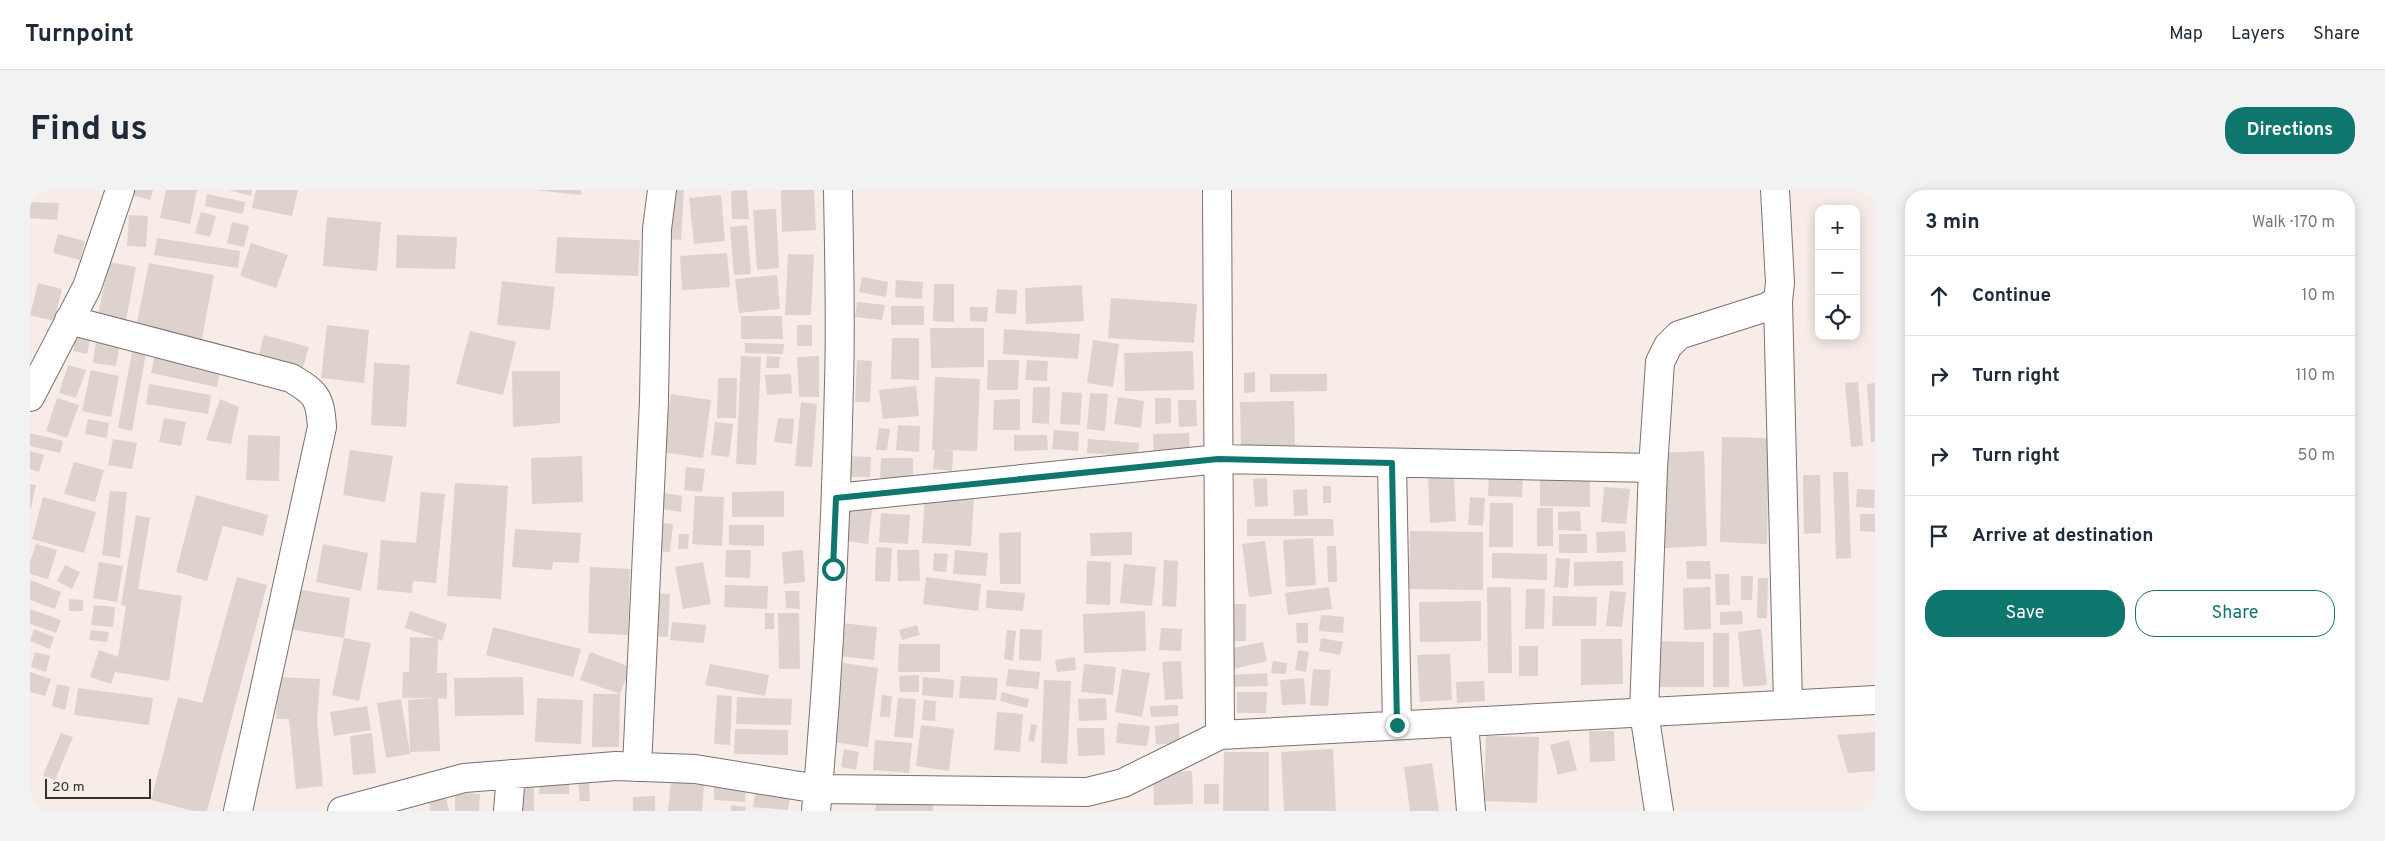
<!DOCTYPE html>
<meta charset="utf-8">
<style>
:root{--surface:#fff;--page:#f2f2f3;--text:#1f2937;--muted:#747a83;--line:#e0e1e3;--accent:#0f766e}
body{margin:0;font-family:Overpass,sans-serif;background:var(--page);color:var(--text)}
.controls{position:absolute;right:15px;top:15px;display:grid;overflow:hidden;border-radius:10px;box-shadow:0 2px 12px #0003}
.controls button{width:45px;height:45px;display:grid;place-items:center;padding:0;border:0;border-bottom:1px solid var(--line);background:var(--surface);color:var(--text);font:25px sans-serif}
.scale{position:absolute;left:15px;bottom:12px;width:106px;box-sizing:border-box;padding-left:5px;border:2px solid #35312f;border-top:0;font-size:14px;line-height:18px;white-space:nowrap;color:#35312f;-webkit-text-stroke:4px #f7ece7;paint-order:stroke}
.stop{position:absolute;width:15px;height:15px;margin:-11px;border:4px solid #0f766e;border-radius:50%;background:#fff}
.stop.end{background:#0f766e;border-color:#fff;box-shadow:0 1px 5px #0008}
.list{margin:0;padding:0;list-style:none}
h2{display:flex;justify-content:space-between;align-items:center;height:65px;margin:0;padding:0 20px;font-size:21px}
h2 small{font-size:16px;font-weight:400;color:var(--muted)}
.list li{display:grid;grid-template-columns:32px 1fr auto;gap:15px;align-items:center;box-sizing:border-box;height:80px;padding:0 20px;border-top:1px solid var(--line)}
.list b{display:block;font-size:19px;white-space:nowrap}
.list em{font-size:16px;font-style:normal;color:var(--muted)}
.actions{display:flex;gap:10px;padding:15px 20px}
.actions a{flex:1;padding:11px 0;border:1px solid var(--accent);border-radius:20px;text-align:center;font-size:18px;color:var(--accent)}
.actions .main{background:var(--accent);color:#fff}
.icon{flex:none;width:28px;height:28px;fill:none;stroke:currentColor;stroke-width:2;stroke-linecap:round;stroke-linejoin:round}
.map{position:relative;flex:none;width:1845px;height:621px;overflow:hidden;border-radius:20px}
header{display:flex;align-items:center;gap:30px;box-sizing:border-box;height:70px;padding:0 25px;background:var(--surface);border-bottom:1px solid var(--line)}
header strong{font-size:24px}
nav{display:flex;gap:28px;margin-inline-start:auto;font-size:18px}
.intro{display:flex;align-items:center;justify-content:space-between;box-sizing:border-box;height:120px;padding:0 30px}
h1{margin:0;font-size:35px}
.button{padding:12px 22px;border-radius:20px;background:var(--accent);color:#fff;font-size:18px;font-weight:700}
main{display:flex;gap:30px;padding:0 30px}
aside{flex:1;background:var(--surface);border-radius:20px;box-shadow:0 2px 12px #0003}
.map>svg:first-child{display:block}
.building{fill:#ddd2cd}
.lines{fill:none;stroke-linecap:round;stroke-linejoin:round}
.minor-casing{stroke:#7b716d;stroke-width:30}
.minor{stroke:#fff;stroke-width:28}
.route{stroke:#0f766e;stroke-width:6}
</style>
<header>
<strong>Turnpoint</strong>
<nav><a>Map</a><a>Layers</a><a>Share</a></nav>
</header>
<div class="intro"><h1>Find us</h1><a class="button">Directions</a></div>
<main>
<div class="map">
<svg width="1845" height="621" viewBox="0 0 1845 621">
<rect width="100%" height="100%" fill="#f7ece7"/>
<path class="building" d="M 98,0 L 123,0 L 120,10 L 97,4 Z
M 136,0 L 167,0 L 160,34 L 130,28 Z
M 198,0 L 222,0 L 221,6 Z
M 226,0 L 268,0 L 262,26 L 222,18 Z
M 504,0 L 551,0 L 551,5 Z
M 638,0 L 654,0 L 651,50 L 635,49 Z
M 717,0 L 719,29 L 702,29 L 701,1 Z
M 751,0 L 784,0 L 786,40 L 752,42 Z
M 177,4 L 215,12 L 213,24 L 175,16 Z
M 691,5 L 695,51 L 664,54 L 659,8 Z
M 0,12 L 29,13 L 27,30 L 0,28 Z
M 746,19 L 749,78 L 727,80 L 723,20 Z
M 171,22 L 186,26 L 180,47 L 165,43 Z
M 99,25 L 118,26 L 116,57 L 97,56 Z
M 297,27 L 351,32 L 347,81 L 293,76 Z
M 202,32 L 219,36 L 214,57 L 197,53 Z
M 717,35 L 721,84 L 704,85 L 700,37 Z
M 28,44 L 55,51 L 50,70 L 23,63 Z
M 367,45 L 427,47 L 425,79 L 366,78 Z
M 527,47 L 610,50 L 608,86 L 525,83 Z
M 127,48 L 210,61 L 208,78 L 124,65 Z
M 221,53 L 258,65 L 246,98 L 210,86 Z
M 697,63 L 700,97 L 652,100 L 650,66 Z
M 758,64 L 784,65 L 781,125 L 755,125 Z
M 79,72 L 106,77 L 95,135 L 67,129 Z
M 119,73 L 184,85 L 172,149 L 106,137 Z
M 747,85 L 750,119 L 709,123 L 705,89 Z
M 832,87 L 858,92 L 856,107 L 829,102 Z
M 866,90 L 893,92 L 892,109 L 865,107 Z
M 472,91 L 525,97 L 520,140 L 467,135 Z
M 8,93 L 32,99 L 24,131 L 0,125 Z
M 904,94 L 924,94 L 924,132 L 903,131 Z
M 1052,95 L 1054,131 L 996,134 L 995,98 Z
M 967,99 L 987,100 L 986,124 L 965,123 Z
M 1081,108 L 1167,114 L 1164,153 L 1078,148 Z
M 827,112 L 855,115 L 852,130 L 825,127 Z
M 861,116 L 894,116 L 894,135 L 861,135 Z
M 940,117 L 958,117 L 957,132 L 940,131 Z
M 711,126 L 752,126 L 753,149 L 711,149 Z
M 297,135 L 339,140 L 334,193 L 291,188 Z
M 767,135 L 782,135 L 782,156 L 767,156 Z
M 900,138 L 954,138 L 954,177 L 901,178 Z
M 974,139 L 1050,144 L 1048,169 L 973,164 Z
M 440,141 L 486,152 L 473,205 L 426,194 Z
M 234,145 L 279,157 L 271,184 L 227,172 Z
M 46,146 L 60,149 L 57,164 L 43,161 Z
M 862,148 L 889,148 L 889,190 L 861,189 Z
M 1063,150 L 1089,154 L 1083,197 L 1057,193 Z
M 66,151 L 90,154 L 86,176 L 63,173 Z
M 715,153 L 754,154 L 753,164 L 715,163 Z
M 102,161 L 116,163 L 102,241 L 88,238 Z
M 1163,161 L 1164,200 L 1095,201 L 1094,163 Z
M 125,165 L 191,178 L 187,197 L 121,183 Z
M 711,166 L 731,167 L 726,275 L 706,274 Z
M 737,166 L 750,167 L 749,178 L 736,178 Z
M 789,166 L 789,207 L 769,207 L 767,167 Z
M 827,170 L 842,171 L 840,212 L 825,212 Z
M 958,170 L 989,170 L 988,200 L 957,200 Z
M 997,170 L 1018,171 L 1017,191 L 995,190 Z
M 344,173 L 380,175 L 376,237 L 341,235 Z
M 38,175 L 56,180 L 46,208 L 29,203 Z
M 61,180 L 89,186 L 81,227 L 52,221 Z
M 482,181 L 530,181 L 530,233 L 483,237 Z
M 1225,182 L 1225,202 L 1214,203 L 1214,183 Z
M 761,184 L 762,203 L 737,205 L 735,185 Z
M 1240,184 L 1297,184 L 1297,201 L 1240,202 Z
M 905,187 L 950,189 L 947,261 L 913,260 L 923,261 L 922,281 L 903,279 L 905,260 L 902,260 Z
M 688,188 L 707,188 L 706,228 L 687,228 Z
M 1828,192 L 1833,256 L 1821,257 L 1815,193 Z
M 1845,193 L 1845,252 L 1841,252 L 1837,194 Z
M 119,194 L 181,205 L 178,224 L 116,214 Z
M 886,196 L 889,226 L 853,229 L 849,200 Z
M 1003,197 L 1020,197 L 1019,234 L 1002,233 Z
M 1032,202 L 1052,203 L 1050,235 L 1030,234 Z
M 1060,203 L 1078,204 L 1075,241 L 1057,239 Z
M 641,204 L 681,210 L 673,268 L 632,262 Z
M 1088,207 L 1114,211 L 1111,238 L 1084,234 Z
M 27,208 L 49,215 L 37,248 L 16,241 Z
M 1125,208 L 1141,208 L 1141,233 L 1125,234 Z
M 190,209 L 209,217 L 201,254 L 176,250 Z
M 990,209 L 990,240 L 963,240 L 964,210 Z
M 1148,210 L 1166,210 L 1167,236 L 1149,237 Z
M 1264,211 L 1265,258 L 1211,259 L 1210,212 Z
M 771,212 L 787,214 L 782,277 L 765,276 Z
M 134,228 L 156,232 L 151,256 L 129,252 Z
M 748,228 L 764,229 L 762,254 L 744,252 Z
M 58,229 L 79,233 L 77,248 L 55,244 Z
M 685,232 L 703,234 L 699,267 L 681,265 Z
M 868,235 L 890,236 L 889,262 L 866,260 Z
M 849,238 L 860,239 L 857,260 L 846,260 Z
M 1024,240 L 1049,242 L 1048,261 L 1022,259 Z
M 0,243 L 33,251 L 30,263 L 0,256 Z
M 1159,243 L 1160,267 L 1124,268 L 1123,244 Z
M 218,245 L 250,246 L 249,291 L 216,290 Z
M 984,245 L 1017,245 L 1018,260 L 984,261 Z
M 1692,247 L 1739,248 L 1737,354 L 1690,352 Z
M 83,249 L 107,253 L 102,279 L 78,275 Z
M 1058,249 L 1109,253 L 1108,266 L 1057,263 Z
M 320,260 L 363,266 L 355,312 L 313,305 Z
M 0,261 L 14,265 L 9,282 L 0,279 Z
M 1674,261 L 1677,356 L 1633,358 L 1630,263 Z
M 552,266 L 553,312 L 502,314 L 501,268 Z
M 817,266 L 841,267 L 840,287 L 817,287 Z
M 851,268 L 883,268 L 883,288 L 850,288 Z
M 44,272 L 74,280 L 65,312 L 34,304 Z
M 656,277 L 675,279 L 672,302 L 654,300 Z
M 1459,282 L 1493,283 L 1492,307 L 1458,306 Z
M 1803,282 L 1818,282 L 1821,368 L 1806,369 Z
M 1773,285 L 1790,285 L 1791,343 L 1774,344 Z
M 1424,286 L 1426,331 L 1400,333 L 1398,287 Z
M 1237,288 L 1238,316 L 1225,317 L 1223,289 Z
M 1510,288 L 1560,289 L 1560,317 L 1510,316 Z
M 425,293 L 478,296 L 471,409 L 417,406 Z
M 0,294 L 6,295 L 1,318 L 0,318 Z
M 1293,296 L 1301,296 L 1301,313 L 1293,313 Z
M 1574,297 L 1600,299 L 1596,334 L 1571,332 Z
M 1277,299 L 1278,325 L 1264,326 L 1263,300 Z
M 1827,299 L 1845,300 L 1844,318 L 1826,317 Z
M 80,301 L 97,302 L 90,368 L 72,365 Z
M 754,301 L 754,327 L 702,327 L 702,302 Z
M 391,302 L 415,304 L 406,393 L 383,391 L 382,403 L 347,400 L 351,350 L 386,353 Z
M 634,303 L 652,306 L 651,322 L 632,319 Z
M 166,305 L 238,325 L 233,346 L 193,336 L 177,391 L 146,382 Z
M 665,306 L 694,307 L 692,356 L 662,354 Z
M 895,306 L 944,309 L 941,356 L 892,353 Z
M 13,307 L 66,322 L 54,363 L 2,349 Z
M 1440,307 L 1455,308 L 1453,336 L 1438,335 Z
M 1460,313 L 1483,313 L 1483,357 L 1459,357 Z
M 821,316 L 842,319 L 838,354 L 816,351 Z
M 1507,318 L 1523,318 L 1523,356 L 1507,356 Z
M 1550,321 L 1551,341 L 1528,340 L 1528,322 Z
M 851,323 L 880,325 L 878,354 L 849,352 Z
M 1830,324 L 1845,324 L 1845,342 L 1830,341 Z
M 106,325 L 120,328 L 108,399 L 152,406 L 139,491 L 85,482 L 81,494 L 60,487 L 69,460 L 88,467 L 96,416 L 91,415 Z
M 1217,329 L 1303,329 L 1304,346 L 1217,346 Z
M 632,333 L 643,334 L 640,362 L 629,361 Z
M 699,335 L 734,335 L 734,356 L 699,355 Z
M 485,339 L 551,343 L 549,373 L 523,372 L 522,380 L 482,377 Z
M 1380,341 L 1453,342 L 1453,400 L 1379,399 Z
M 1595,341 L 1596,362 L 1567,363 L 1566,342 Z
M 991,342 L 991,394 L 970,394 L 969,343 Z
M 1102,342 L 1102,365 L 1061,366 L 1060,343 Z
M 649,344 L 659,344 L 658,359 L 648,359 Z
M 1529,344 L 1557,344 L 1557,363 L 1529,363 Z
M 1283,348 L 1286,395 L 1256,397 L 1253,350 Z
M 1235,351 L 1242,404 L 1219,407 L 1212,354 Z
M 6,354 L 27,360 L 18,389 L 0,384 L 0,372 Z
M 293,354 L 338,363 L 331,401 L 286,392 Z
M 1297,356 L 1306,356 L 1307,392 L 1298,392 Z
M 846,357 L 862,358 L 860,392 L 845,391 Z
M 696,360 L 721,360 L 720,388 L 695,387 Z
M 773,360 L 775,392 L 754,394 L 752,362 Z
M 867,360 L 889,360 L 890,391 L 868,391 Z
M 925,360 L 958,363 L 956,386 L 923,384 Z
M 904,363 L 918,364 L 916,382 L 903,381 Z
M 1462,363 L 1517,364 L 1517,390 L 1462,388 Z
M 1526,368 L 1540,369 L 1538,398 L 1524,397 Z
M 1134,370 L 1148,371 L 1146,417 L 1132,416 Z
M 1057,371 L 1081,372 L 1080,415 L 1056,414 Z
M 1593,371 L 1593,395 L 1544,396 L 1544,372 Z
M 1656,371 L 1680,371 L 1681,389 L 1657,389 Z
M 69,372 L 93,376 L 87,412 L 63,408 Z
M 673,372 L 681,414 L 653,419 L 645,377 Z
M 1094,374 L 1126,377 L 1122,416 L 1090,413 Z
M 35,375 L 50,382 L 42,399 L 27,391 Z
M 560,377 L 600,379 L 598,445 L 558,443 Z
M 1685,384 L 1699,384 L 1700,415 L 1686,415 Z
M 1711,386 L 1723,386 L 1722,410 L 1711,410 Z
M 207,387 L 237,395 L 177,621 L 163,621 L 121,610 L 148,507 L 172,513 Z
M 896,387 L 951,394 L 948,421 L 893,414 Z
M 1728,388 L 1738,388 L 1737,428 L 1727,428 Z
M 0,390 L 31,402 L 25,419 L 0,410 Z
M 695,395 L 738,396 L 737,419 L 694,417 Z
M 1299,397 L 1302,419 L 1258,425 L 1255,403 Z
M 1457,397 L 1481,397 L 1482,483 L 1458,483 Z
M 1680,397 L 1681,439 L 1654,440 L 1653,398 Z
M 266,399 L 320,408 L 314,448 L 259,439 Z
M 1496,399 L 1515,399 L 1514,439 L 1495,439 Z
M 957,400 L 995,403 L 993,421 L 956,418 Z
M 755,401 L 769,401 L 770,419 L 756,418 Z
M 1580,401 L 1596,402 L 1592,437 L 1576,436 Z
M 622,403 L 640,404 L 638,447 L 620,446 Z
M 1523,406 L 1567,407 L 1566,436 L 1522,436 Z
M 39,409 L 53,410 L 53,421 L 39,421 Z
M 1451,411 L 1451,451 L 1390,452 L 1389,412 Z
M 1200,414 L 1216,414 L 1216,451 L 1201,451 Z
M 64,415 L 85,417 L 83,437 L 61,435 Z
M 0,419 L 31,430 L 26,443 L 0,434 Z
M 380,421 L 417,434 L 412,451 L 408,449 L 407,483 L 417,483 L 417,509 L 408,508 L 410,561 L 380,562 L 378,510 L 403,508 L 372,508 L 373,482 L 379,482 L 380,447 L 405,448 L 375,438 Z
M 1115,421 L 1116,461 L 1054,463 L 1053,424 Z
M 1712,421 L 1713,434 L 1690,435 L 1690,422 Z
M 735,423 L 744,423 L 744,439 L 735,439 Z
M 748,423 L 769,423 L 770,479 L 749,479 Z
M 1291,425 L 1314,427 L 1313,443 L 1289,441 Z
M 642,432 L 676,435 L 674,453 L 640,450 Z
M 812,433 L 847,437 L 844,470 L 809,466 Z
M 1266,433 L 1278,433 L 1278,453 L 1267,453 Z
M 887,435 L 890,445 L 872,450 L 869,440 Z
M 463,437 L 551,459 L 543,487 L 456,465 Z
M 1131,438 L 1152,439 L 1151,461 L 1129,460 Z
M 4,439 L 24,447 L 20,459 L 0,451 Z
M 990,439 L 1012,440 L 1011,471 L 989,470 Z
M 1731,439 L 1737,495 L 1713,497 L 1708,442 Z
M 61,440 L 79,442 L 77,452 L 59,450 Z
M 977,440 L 986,441 L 983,471 L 974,469 Z
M 1683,443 L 1699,443 L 1699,497 L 1683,497 Z
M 314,448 L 341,453 L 329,511 L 302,505 Z
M 1291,448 L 1313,452 L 1310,465 L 1289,461 Z
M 1551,449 L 1592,449 L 1593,494 L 1551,495 Z
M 1624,451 L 1674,452 L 1674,497 L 1624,497 Z
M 1233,452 L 1237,471 L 1203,479 L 1199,459 Z
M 869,454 L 910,454 L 910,482 L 868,482 Z
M 1489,456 L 1508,456 L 1508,486 L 1489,486 Z
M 1268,460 L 1279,462 L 1276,482 L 1265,480 Z
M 5,462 L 20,466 L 16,482 L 1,477 Z
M 560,462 L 600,477 L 590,504 L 550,490 Z
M 1420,464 L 1422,510 L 1390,512 L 1387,465 Z
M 1045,467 L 1046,480 L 1027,482 L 1025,470 Z
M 1151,471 L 1153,509 L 1135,510 L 1132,472 Z
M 1243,471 L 1257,473 L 1256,484 L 1241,483 Z
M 813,473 L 848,478 L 838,557 L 802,552 Z
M 680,474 L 739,485 L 735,506 L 675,495 Z
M 1054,474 L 1086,477 L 1083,505 L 1051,502 Z
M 978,479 L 1010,482 L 1008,499 L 976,496 Z
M 1092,479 L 1120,483 L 1112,527 L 1085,522 Z
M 1283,479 L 1301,480 L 1298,516 L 1280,515 Z
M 0,482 L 21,489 L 15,506 L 0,502 Z
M 1237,483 L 1238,496 L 1200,497 L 1199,485 Z
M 889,485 L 889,502 L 870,502 L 869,486 Z
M 931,486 L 968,488 L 966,510 L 929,508 Z
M 248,487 L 290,489 L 287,530 L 293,596 L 266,599 L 259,529 L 246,529 Z
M 493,487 L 494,525 L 425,526 L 424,488 Z
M 893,487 L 924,490 L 923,508 L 892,505 Z
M 1274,488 L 1276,514 L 1252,515 L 1250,490 Z
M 1014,490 L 1041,491 L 1037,574 L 1011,573 Z
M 1454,491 L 1455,511 L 1427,513 L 1426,492 Z
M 27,494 L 40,497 L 35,520 L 22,516 Z
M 48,498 L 123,508 L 119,535 L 44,525 Z
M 972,502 L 999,509 L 997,518 L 970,511 Z
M 1207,502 L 1237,502 L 1236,523 L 1207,523 Z
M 563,504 L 590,504 L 589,557 L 562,557 Z
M 687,505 L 702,506 L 700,555 L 684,554 Z
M 852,505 L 862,506 L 860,527 L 850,527 Z
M 707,507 L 762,509 L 761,535 L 706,534 Z
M 507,508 L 553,510 L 551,554 L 505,552 Z
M 868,508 L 886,509 L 883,548 L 864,547 Z
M 1076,508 L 1077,530 L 1049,531 L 1048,509 Z
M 371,509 L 380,564 L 356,568 L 347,513 Z
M 894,510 L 906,511 L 905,531 L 892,530 Z
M 1148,515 L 1148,526 L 1121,527 L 1120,516 Z
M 337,516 L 341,540 L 304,546 L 300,522 Z
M 967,522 L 993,524 L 990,562 L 964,560 Z
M 1088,533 L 1120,536 L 1117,556 L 1086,553 Z
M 1149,533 L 1150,552 L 1126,555 L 1125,536 Z
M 1001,534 L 1007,535 L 1004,552 L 998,551 Z
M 891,535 L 924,539 L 919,581 L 886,576 Z
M 1047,538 L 1074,538 L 1075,565 L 1048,566 Z
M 705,539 L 758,540 L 758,565 L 704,564 Z
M 1559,541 L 1584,541 L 1585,571 L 1560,572 Z
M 1845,542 L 1845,581 L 1818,583 L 1807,545 Z
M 31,543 L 43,547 L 25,590 L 13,585 Z
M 342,543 L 346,583 L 323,585 L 320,546 Z
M 1456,546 L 1509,547 L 1507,613 L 1454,611 Z
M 845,550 L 882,553 L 879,583 L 843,580 Z
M 1539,550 L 1547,580 L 1528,585 L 1520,555 Z
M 814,559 L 829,562 L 826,580 L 811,577 Z
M 1303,559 L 1306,621 L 1254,621 L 1251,562 Z
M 1194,562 L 1239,562 L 1239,621 L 1193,621 Z
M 1402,573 L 1409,621 L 1380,621 L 1374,577 Z
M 1162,581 L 1163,614 L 1124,615 L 1123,582 Z
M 559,589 L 560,611 L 550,611 L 548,590 Z
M 510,591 L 539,592 L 539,604 L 509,604 Z
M 641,592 L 674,595 L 672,621 L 638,621 Z
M 504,593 L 504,621 L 485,621 L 484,594 Z
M 1174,594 L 1189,594 L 1189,614 L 1174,614 Z
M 684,597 L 716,598 L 715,612 L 684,610 Z
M 425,603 L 450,604 L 449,621 L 425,621 Z
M 725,604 L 760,608 L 758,620 L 723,617 Z
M 625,606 L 625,621 L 603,621 L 603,607 Z
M 416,608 L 419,621 L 400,621 L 399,612 Z
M 846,613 L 903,615 L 903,621 L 845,621 Z
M 701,615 L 716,617 L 715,621 L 701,621 Z"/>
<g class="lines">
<g class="minor-casing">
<path id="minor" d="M 1187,0 L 1190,545
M 1748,111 L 1758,514
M 39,130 L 261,188 C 286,203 290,207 292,237 L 208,621
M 0,207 L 57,97 L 90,0
M 1362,273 L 1367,535
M 806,308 L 1189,269 L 1623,278
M 1434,532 L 1441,621
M 607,577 L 624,211 L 627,39 L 632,0
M 312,621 L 434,588 L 586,576 L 665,579 L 788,599 L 1057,602 L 1093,593 L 1190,545 L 1845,510
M 478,621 L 481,584
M 786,621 C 799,479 806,336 809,193 C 811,129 809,64 808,0
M 1629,621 L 1614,522 L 1623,278 L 1630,172 L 1638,156 L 1649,145 L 1737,117 L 1748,111 L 1750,93 L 1745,0"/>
</g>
<use href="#minor" class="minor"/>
</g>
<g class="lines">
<path class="route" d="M 803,379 L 806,308 L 1188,269 L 1362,273 L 1367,535"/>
</g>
</svg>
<div class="controls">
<button>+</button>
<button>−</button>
<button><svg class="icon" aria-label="locate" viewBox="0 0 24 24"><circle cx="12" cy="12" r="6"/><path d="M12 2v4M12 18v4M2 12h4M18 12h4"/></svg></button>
</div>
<div class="scale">20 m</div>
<div class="stop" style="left:803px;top:379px"></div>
<div class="stop end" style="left:1367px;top:535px"></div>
</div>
<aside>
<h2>3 min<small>Walk · 170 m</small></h2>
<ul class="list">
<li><svg class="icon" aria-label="ahead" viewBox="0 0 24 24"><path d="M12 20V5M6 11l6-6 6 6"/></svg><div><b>Continue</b></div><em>10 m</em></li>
<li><svg class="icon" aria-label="right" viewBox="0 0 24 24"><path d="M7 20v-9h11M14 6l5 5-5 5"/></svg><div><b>Turn right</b></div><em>110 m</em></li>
<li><svg class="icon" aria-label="right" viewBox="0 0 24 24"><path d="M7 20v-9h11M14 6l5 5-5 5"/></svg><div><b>Turn right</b></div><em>50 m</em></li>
<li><svg class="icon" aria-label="arrive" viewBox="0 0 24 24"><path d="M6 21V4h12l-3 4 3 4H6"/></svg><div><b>Arrive at destination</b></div></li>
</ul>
<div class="actions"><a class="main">Save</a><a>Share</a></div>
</aside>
</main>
